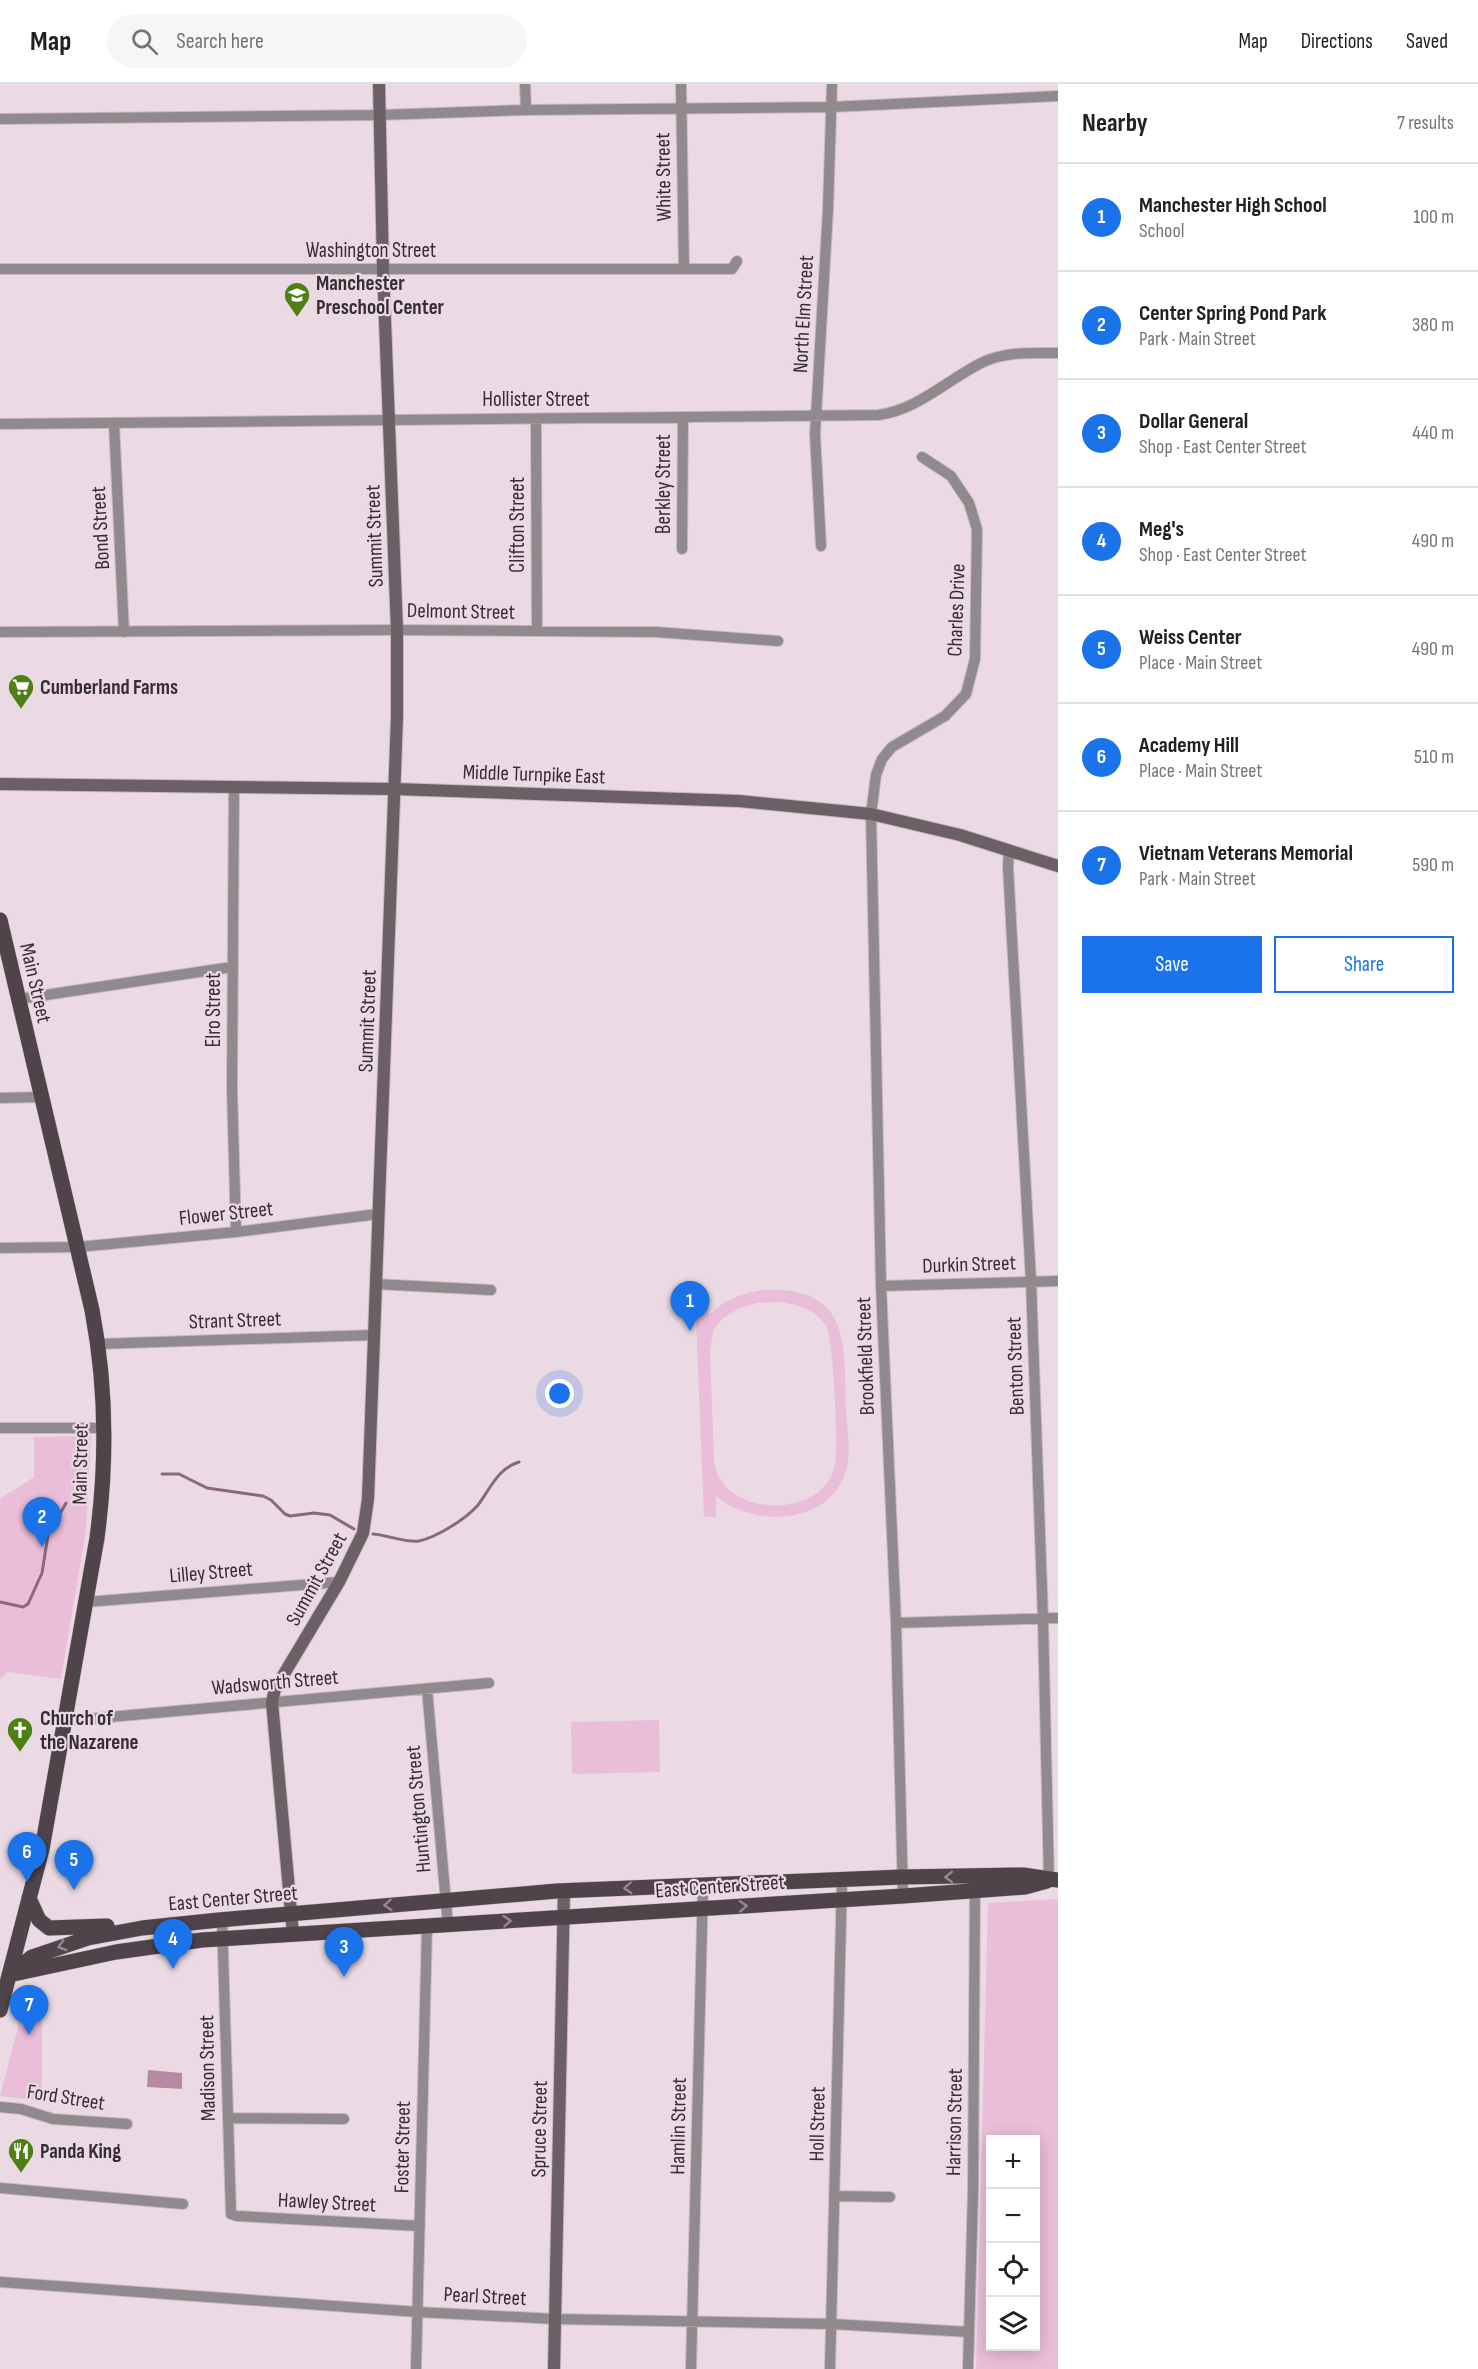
<!DOCTYPE html>
<meta charset="utf-8">
<style>
:root{--surface:#fff;--page:#f6f6f6;--text:#202124;--muted:#757577;--line:#e0e0e0;--accent:#1a73e8}
body{margin:0;font-family:"Sofia Sans Condensed",sans-serif;background:var(--page);color:var(--text)}
.controls{position:absolute;right:18px;bottom:18px;display:grid;overflow:hidden;border-radius:0px;box-shadow:0 3px 15px #0003}
.controls button{width:54px;height:54px;display:grid;place-items:center;padding:0;border:0;border-bottom:2px solid var(--line);background:var(--surface);color:var(--text);font:30px sans-serif}
.you{position:absolute;left:560px;top:1310px;width:21px;height:21px;margin:-15px;border:4px solid #fff;border-radius:50%;background:#1a73e8;box-shadow:0 0 0 9px #1a73e833}
.badge{display:grid;place-items:center;width:39px;height:39px;border-radius:50%;background:var(--accent);color:#fff;font-size:20px;font-weight:700}
.pin{position:absolute;translate:-50% -50px;filter:drop-shadow(0 2px 3px #0008)}
.pin::after{content:'';position:absolute;top:32px;width:21px;height:18px;background:inherit;clip-path:polygon(0 0,100% 0,50% 100%)}
.list{margin:0;padding:0;list-style:none}
h2{display:flex;justify-content:space-between;align-items:center;height:78px;margin:0;padding:0 24px;font-size:26px}
h2 small{font-size:20px;font-weight:400;color:var(--muted)}
.list li{display:grid;grid-template-columns:39px 1fr auto;gap:18px;align-items:center;box-sizing:border-box;height:108px;padding:0 24px;border-top:2px solid var(--line)}
.list b{display:block;font-size:22px;white-space:nowrap}
.list p{margin:0;font-size:20px;white-space:nowrap;color:var(--muted)}
.list em{font-size:20px;font-style:normal;color:var(--muted)}
.actions{display:flex;gap:12px;padding:18px 24px}
.actions a{flex:1;padding:14px 0;border:2px solid var(--accent);border-radius:0px;text-align:center;font-size:21px;color:var(--accent)}
.actions .main{background:var(--accent);color:#fff}
.icon{flex:none;width:33px;height:33px;fill:none;stroke:currentColor;stroke-width:2;stroke-linecap:round;stroke-linejoin:round}
.map{position:relative;flex:none;width:1058px;height:2285px;overflow:hidden}
header{display:flex;align-items:center;gap:36px;box-sizing:border-box;height:84px;padding:0 30px;background:var(--surface);border-bottom:2px solid var(--line)}
header strong{font-size:28px}
nav{display:flex;gap:33px;margin-inline-start:auto;font-size:21px}
.search{width:420px;height:54px;background:var(--page);display:flex;align-items:center;gap:15px;box-sizing:border-box;padding:0 21px;border-radius:33px;color:var(--muted);font-size:22px}
main{display:flex}
aside{flex:1;background:var(--surface)}
.map>svg:first-child{display:block}
.green{fill:#eabed8;fill-rule:evenodd}
.forest{fill:#b78aa4}
.lines{fill:none;stroke-linecap:round;stroke-linejoin:round}
.stream{stroke:#89697c;stroke-width:3}
.street-casing{stroke:#c7b8c0;stroke-width:12}
.secondary-casing{stroke:#c7b8c0;stroke-width:14}
.primary-casing{stroke:#c7b8c0;stroke-width:16}
.street{stroke:#90898d;stroke-width:10}
.secondary{stroke:#6a6066;stroke-width:12}
.primary{stroke:#4f444a;stroke-width:15}
.oneway{stroke:#95888f}
.labels{text-anchor:middle;stroke-width:4.5;stroke-linejoin:round;paint-order:stroke}
.street-label{font-size:21px;fill:#352e32;stroke:#ebdae3}
.poi-label{font-size:21px;font-weight:bold;fill:#352e32;stroke:#ebdae3;text-anchor:start}
</style>
<header>
<strong>Map</strong>
<div class="search"><svg class="icon" aria-label="search" viewBox="0 0 24 24"><circle cx="10" cy="10" r="6"/><path d="M15 15l6 6"/></svg>Search here</div>
<nav><a>Map</a><a>Directions</a><a>Saved</a></nav>
</header>
<main>
<div class="map">
<svg width="1058" height="2285" viewBox="0 0 1058 2285">
<rect width="100%" height="100%" fill="#ebdae3"/>
<path class="green" d="M 764,1206 C 853,1202 844,1263 846,1327 C 847,1348 853,1375 843,1395 C 822,1442 750,1442 716,1412 L 716,1433 L 704,1433 L 695,1210 L 707,1209 L 709,1231 C 724,1216 743,1208 764,1206 ZM 779,1218 C 797,1220 816,1226 826,1242 C 834,1258 838,1358 835,1379 C 834,1385 832,1391 829,1396 C 803,1437 718,1427 714,1376 L 710,1267 L 713,1247 L 723,1234 L 738,1225 L 756,1219 Z
M 91,1352 L 86,1446 L 61,1595 L 8,1588 L 0,1595 L 0,1415 L 34,1393 L 34,1353 Z
M 659,1636 L 660,1688 L 572,1690 L 571,1638 Z
M 1058,1815 L 1058,2285 L 976,2285 L 988,1819 ZM 990,2056 L 1036,2056 L 1036,2262 L 990,2262 Z
M 42,1903 L 42,2017 L 0,2012 L 25,1916 Z"/>
<path class="forest" d="M 148,1986 L 182,1989 L 182,2005 L 147,2003 Z"/>
<g class="lines">
<path class="stream" d="M 162,1390 L 179,1390 L 207,1404 L 263,1412 L 271,1416 L 285,1430 L 290,1432 L 314,1429 L 330,1431 L 354,1445
M 373,1450 C 388,1451 405,1459 419,1457 C 437,1453 466,1435 478,1421 C 491,1404 497,1385 519,1378
M 0,1518 L 23,1523 L 28,1520 L 42,1489 L 48,1451 L 66,1419"/>
<g class="street-casing">
<path id="street" d="M 525,0 L 526,26
M 681,0 L 684,185
M 0,35 L 380,31 L 526,26 L 832,23 L 1058,12
M 0,185 L 732,185 L 737,177
M 536,335 L 537,547
M 114,339 L 124,548
M 0,340 L 878,331 C 917,326 946,297 981,279 C 1005,267 1032,269 1058,269
M 821,462 L 815,350 L 828,125 L 832,0
M 682,465 L 683,334
M 0,548 L 397,546 L 656,548 L 778,557
M 234,704 L 232,1005 L 236,1148
M 1009,767 L 1008,783 L 1031,1197 L 1043,1535 L 1049,1796
M 19,915 L 232,883
M 0,1014 L 42,1013
M 0,1164 L 78,1163 L 236,1148 L 378,1130
M 375,1200 L 491,1206
M 881,1202 L 1058,1197
M 98,1260 L 373,1251
M 0,1344 L 103,1344
M 86,1518 L 339,1498
M 896,1539 L 1058,1534
M 427,1605 L 448,1841
M 65,1637 L 489,1599
M 903,1812 L 896,1539 L 881,1202 L 871,730 L 876,691 L 882,675 L 892,663 L 945,632 L 966,610 L 975,575 L 977,445 L 969,419 L 951,392 L 922,373
M 222,1835 L 231,2130 L 237,2132 L 420,2142
M 0,2023 L 21,2025 L 53,2035 L 127,2040
M 228,2034 L 344,2035
M 0,2104 L 183,2120
M 835,2112 L 890,2113
M 0,2198 L 418,2228 L 555,2235 L 832,2240 L 969,2248
M 416,2285 L 427,1842
M 691,2285 L 703,1800
M 830,2285 L 842,1796
M 968,2285 L 973,2107 L 975,1802"/>
</g>
<g class="secondary-casing">
<path id="secondary" d="M 0,700 L 395,705 L 739,717 L 871,730 L 960,751 L 1058,782
M 293,1850 L 272,1618 L 275,1605 L 339,1498 L 363,1449 L 368,1415 L 397,633 L 397,546 L 383,185 L 379,0
M 554,2285 L 564,1806"/>
</g>
<g class="primary-casing">
<path id="primary" d="M 0,836 L 92,1226 C 106,1299 107,1379 97,1454 L 42,1765 L 0,1926
M 29,1814 L 39,1836 L 49,1844 L 107,1842
M 9,1891 L 32,1873 L 88,1854 L 142,1844 L 219,1836 L 557,1807 L 902,1793 L 1023,1791 L 1058,1796
M 9,1891 L 116,1868 L 202,1856 L 903,1812 L 1025,1803 L 1047,1797"/>
</g>
<use href="#street" class="street"/>
<use href="#secondary" class="secondary"/>
<use href="#primary" class="primary"/>
</g>
<defs><path id="oneway-chevron" d="M-2-3.5L2.5 0L-2 3.5" fill="none" stroke-width="1.6" stroke-linecap="round" stroke-linejoin="round" transform="scale(1.5)"/></defs>
<g class="oneway">
<use href="#oneway-chevron" transform="translate(949 1793) rotate(179)"/>
<use href="#oneway-chevron" transform="translate(628 1804) rotate(177)"/>
<use href="#oneway-chevron" transform="translate(388 1821) rotate(175)"/>
<use href="#oneway-chevron" transform="translate(743 1822) rotate(-3)"/>
<use href="#oneway-chevron" transform="translate(507 1837) rotate(-4)"/>
<use href="#oneway-chevron" transform="translate(62 1862) rotate(163)"/>
</g>
<defs>
<g id="school-pin" transform="scale(1.35)"><path d="M0 17L-7.5 6A9.5 9.5 0 1 1 7.5 6Z" fill="#4d8115" stroke="#ebdae3"/><path d="M0-5L7-2L0 1L-7-2ZM-4 1L0 2.5L4 1V4Q0 6-4 4Z" fill="#fff"/></g>
<g id="supermarket-pin" transform="scale(1.35)"><path d="M0 17L-7.5 6A9.5 9.5 0 1 1 7.5 6Z" fill="#4d8115" stroke="#ebdae3"/><path d="M-6-5.5h2.5l.6 2H6L4.5 2H-2.5L-4.4-4H-6ZM-1.5 3.2a1.3 1.3 0 1 0 .1 0ZM3 3.2a1.3 1.3 0 1 0 .1 0Z" fill="#fff"/></g>
<g id="church-pin" transform="scale(1.35)"><path d="M0 17L-7.5 6A9.5 9.5 0 1 1 7.5 6Z" fill="#4d8115" stroke="#ebdae3"/><path d="M-1.2-6h2.4v3.5h3.3v2.4h-3.3V6h-2.4V-.1h-3.3v-2.4h3.3Z" fill="#fff"/></g>
<g id="restaurant-pin" transform="scale(1.35)"><path d="M0 17L-7.5 6A9.5 9.5 0 1 1 7.5 6Z" fill="#4d8115" stroke="#ebdae3"/><path d="M-5-6h1v4h1v-4h1v4h1v-4h1v5L-1.5 .5V6h-2V.5L-5-1ZM5-6V6H3V1.5H1.5Q1.5-4 5-6Z" fill="#fff"/></g>
</defs>
<g fill-rule="evenodd">
<use href="#school-pin" x="297" y="211"/>
<use href="#supermarket-pin" x="21" y="603"/>
<use href="#church-pin" x="20" y="1646"/>
<use href="#restaurant-pin" x="21" y="2067"/>
</g>
<g class="labels">
<g class="street-label">
<text transform="translate(663 93) rotate(-91)" y="7">White Street</text>
<text x="371" y="173">Washington Street</text>
<text transform="translate(803 230) rotate(-87)" y="7">North Elm Street</text>
<text x="536" y="322">Hollister Street</text>
<text transform="translate(663 400) rotate(-90)" y="7">Berkley Street</text>
<text transform="translate(517 441) rotate(-90)" y="7">Clifton Street</text>
<text transform="translate(100 444) rotate(-93)" y="7">Bond Street</text>
<text transform="translate(374 452) rotate(-92)" y="7">Summit Street</text>
<text transform="translate(956 526) rotate(-88)" y="7">Charles Drive</text>
<text transform="translate(461 527) rotate(1)" y="7">Delmont Street</text>
<text transform="translate(534 690) rotate(2)" y="7">Middle Turnpike East</text>
<text transform="translate(36 899) rotate(77)" y="7">Main Street</text>
<text transform="translate(213 926) rotate(-90)" y="7">Elro Street</text>
<text transform="translate(367 937) rotate(-88)" y="7">Summit Street</text>
<text transform="translate(226 1129) rotate(-6)" y="7">Flower Street</text>
<text transform="translate(969 1180) rotate(-2)" y="7">Durkin Street</text>
<text transform="translate(235 1236) rotate(-2)" y="7">Strant Street</text>
<text transform="translate(865 1272) rotate(-92)" y="7">Brookfield Street</text>
<text transform="translate(1015 1282) rotate(-92)" y="7">Benton Street</text>
<text transform="translate(80 1380) rotate(-89)" y="7">Main Street</text>
<text transform="translate(211 1488) rotate(-5)" y="7">Lilley Street</text>
<text transform="translate(316 1495) rotate(-61)" y="7">Summit Street</text>
<text transform="translate(275 1598) rotate(-5)" y="7">Wadsworth Street</text>
<text transform="translate(418 1725) rotate(-95)" y="7">Huntington Street</text>
<text transform="translate(720 1802) rotate(-4)" y="7">East Center Street</text>
<text transform="translate(233 1814) rotate(-5)" y="7">East Center Street</text>
<text transform="translate(207 1984) rotate(-91)" y="7">Madison Street</text>
<text transform="translate(66 2013) rotate(9)" y="7">Ford Street</text>
<text transform="translate(954 2038) rotate(-89)" y="7">Harrison Street</text>
<text transform="translate(817 2040) rotate(-89)" y="7">Holl Street</text>
<text transform="translate(678 2042) rotate(-89)" y="7">Hamlin Street</text>
<text transform="translate(539 2045) rotate(-89)" y="7">Spruce Street</text>
<text transform="translate(402 2063) rotate(-89)" y="7">Foster Street</text>
<text transform="translate(327 2118) rotate(3)" y="7">Hawley Street</text>
<text transform="translate(485 2212) rotate(3)" y="7">Pearl Street</text>
</g>
<g class="poi-label">
<text x="316" y="206">Manchester<tspan x="316" dy="24">Preschool Center</tspan></text>
<text x="40" y="610">Cumberland Farms</text>
<text x="40" y="1641">Church of<tspan x="40" dy="24">the Nazarene</tspan></text>
<text x="40" y="2074">Panda King</text>
</g>
</g>
</svg>
<div class="controls">
<button>+</button>
<button>−</button>
<button><svg class="icon" aria-label="locate" viewBox="0 0 24 24"><circle cx="12" cy="12" r="6"/><path d="M12 2v4M12 18v4M2 12h4M18 12h4"/></svg></button>
<button><svg class="icon" aria-label="layers" viewBox="0 0 24 24"><path d="M12 4l9 5-9 5-9-5zM3 14l9 5 9-5"/></svg></button>
</div>
<div class="you"></div>
<div class="pin badge" style="left:690px;top:1247px">1</div>
<div class="pin badge" style="left:42px;top:1463px">2</div>
<div class="pin badge" style="left:344px;top:1893px">3</div>
<div class="pin badge" style="left:173px;top:1885px">4</div>
<div class="pin badge" style="left:74px;top:1806px">5</div>
<div class="pin badge" style="left:27px;top:1798px">6</div>
<div class="pin badge" style="left:29px;top:1951px">7</div>
</div>
<aside>
<h2>Nearby<small>7 results</small></h2>
<ul class="list">
<li><span class="badge">1</span><div><b>Manchester High School</b><p>School</p></div><em>100 m</em></li>
<li><span class="badge">2</span><div><b>Center Spring Pond Park</b><p>Park · Main Street</p></div><em>380 m</em></li>
<li><span class="badge">3</span><div><b>Dollar General</b><p>Shop · East Center Street</p></div><em>440 m</em></li>
<li><span class="badge">4</span><div><b>Meg's</b><p>Shop · East Center Street</p></div><em>490 m</em></li>
<li><span class="badge">5</span><div><b>Weiss Center</b><p>Place · Main Street</p></div><em>490 m</em></li>
<li><span class="badge">6</span><div><b>Academy Hill</b><p>Place · Main Street</p></div><em>510 m</em></li>
<li><span class="badge">7</span><div><b>Vietnam Veterans Memorial</b><p>Park · Main Street</p></div><em>590 m</em></li>
</ul>
<div class="actions"><a class="main">Save</a><a>Share</a></div>
</aside>
</main>
